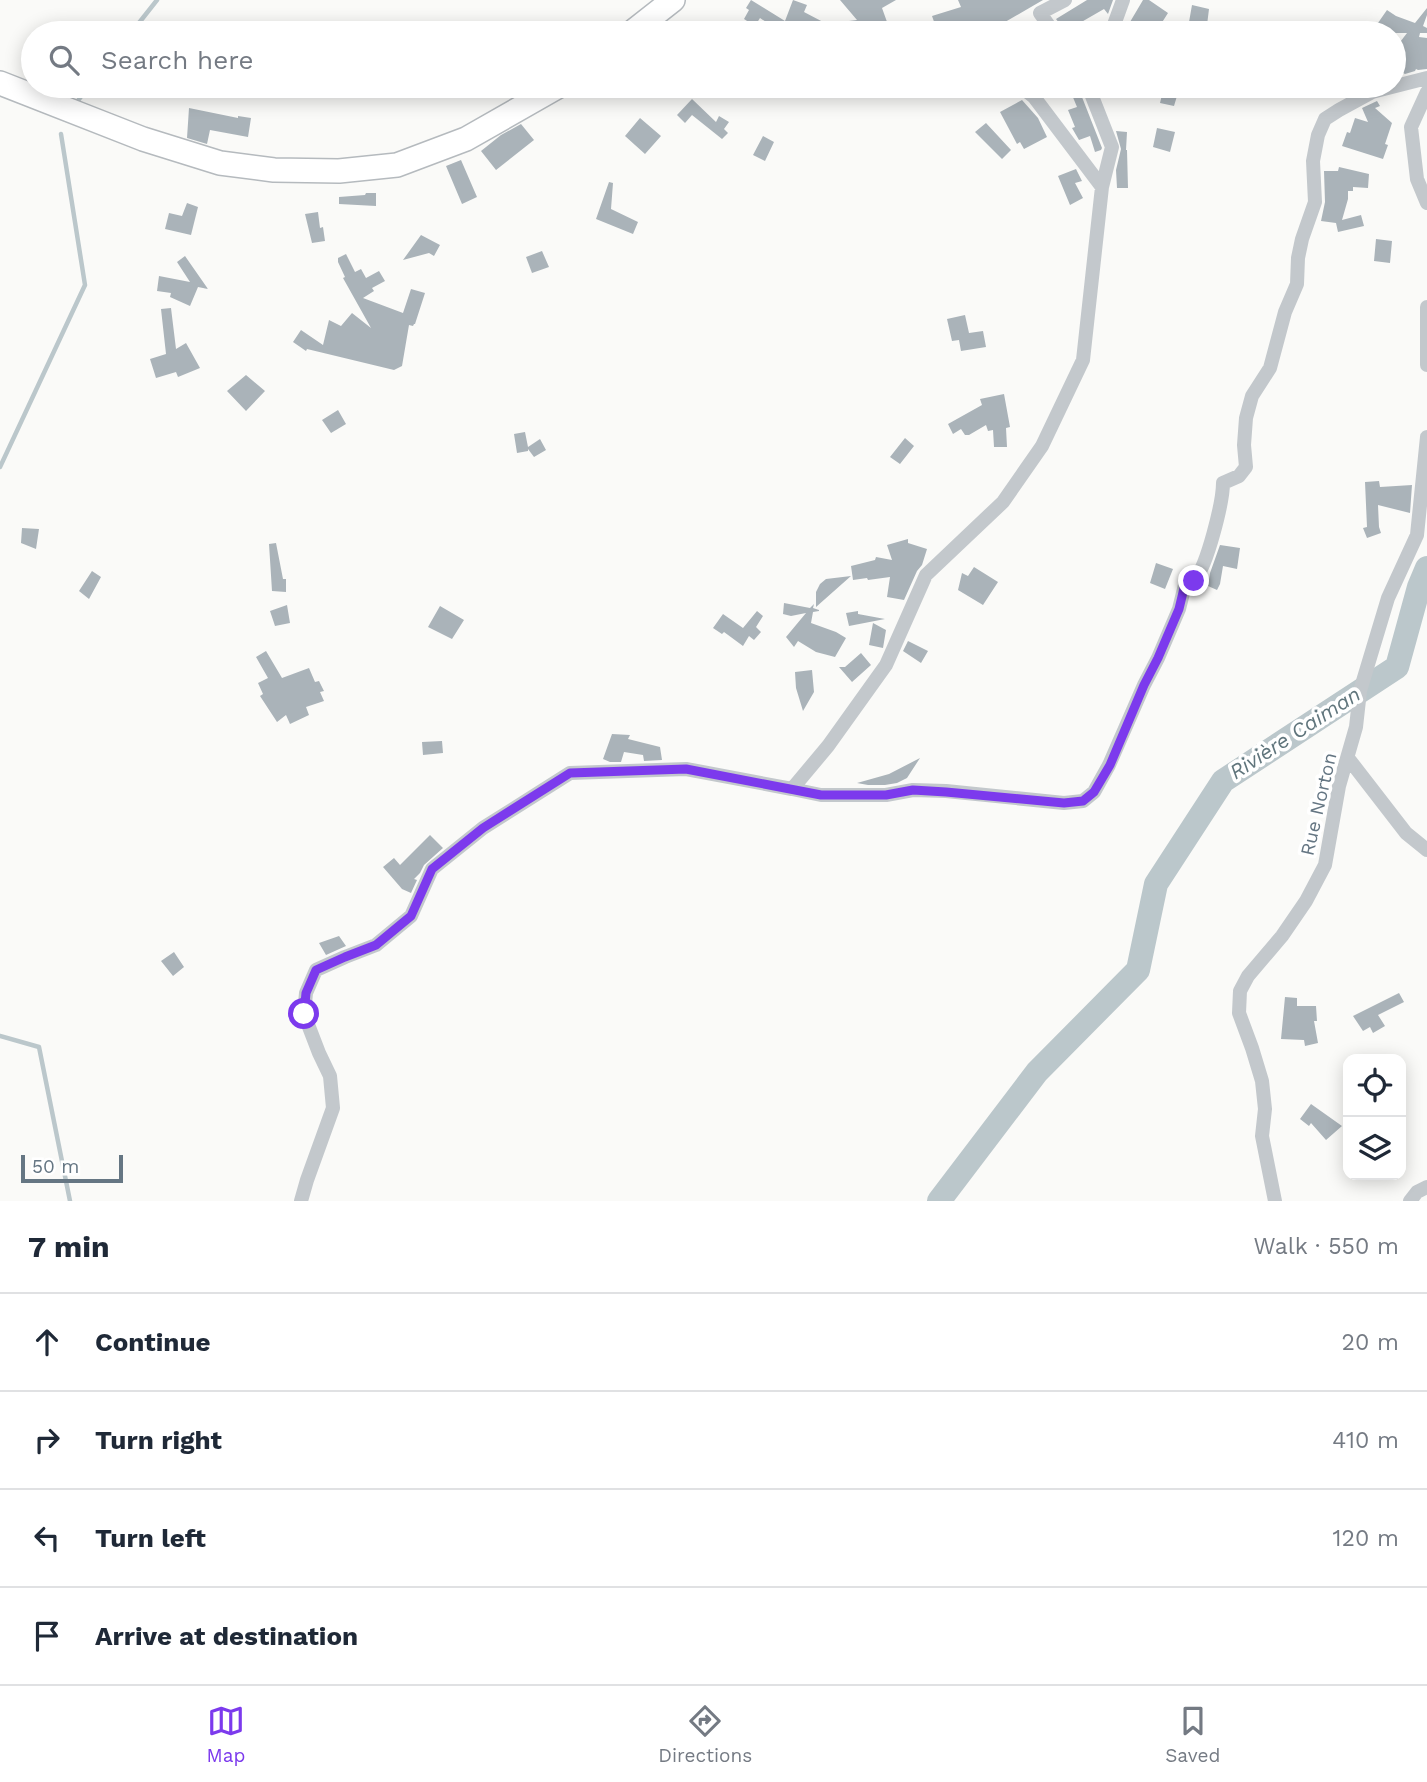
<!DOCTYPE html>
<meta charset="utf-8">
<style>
:root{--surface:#fff;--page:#f6f6f7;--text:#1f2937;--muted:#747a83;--line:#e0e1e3;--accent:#7c3aed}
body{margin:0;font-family:"Work Sans",sans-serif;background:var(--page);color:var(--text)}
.controls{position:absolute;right:21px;bottom:21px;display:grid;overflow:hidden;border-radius:14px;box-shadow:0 4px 18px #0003}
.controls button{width:63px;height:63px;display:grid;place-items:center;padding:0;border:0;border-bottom:2px solid var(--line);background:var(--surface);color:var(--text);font:35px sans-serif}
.scale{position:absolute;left:21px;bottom:18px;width:102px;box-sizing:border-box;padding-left:7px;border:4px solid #657683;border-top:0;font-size:19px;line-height:24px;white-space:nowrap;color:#657683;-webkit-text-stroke:5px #fff;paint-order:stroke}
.stop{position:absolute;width:21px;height:21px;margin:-16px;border:5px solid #7c3aed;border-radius:50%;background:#fff}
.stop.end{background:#7c3aed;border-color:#fff;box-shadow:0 2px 7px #0008}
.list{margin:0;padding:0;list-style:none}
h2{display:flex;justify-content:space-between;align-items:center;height:91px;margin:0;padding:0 28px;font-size:30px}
h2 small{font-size:23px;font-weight:400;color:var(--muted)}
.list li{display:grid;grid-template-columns:46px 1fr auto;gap:21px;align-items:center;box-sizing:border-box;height:98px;padding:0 28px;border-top:2px solid var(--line)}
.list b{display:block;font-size:26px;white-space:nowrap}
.list em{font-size:23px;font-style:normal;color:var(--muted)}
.icon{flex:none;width:38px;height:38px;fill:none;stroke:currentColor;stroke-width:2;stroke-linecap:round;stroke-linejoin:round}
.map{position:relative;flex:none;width:1427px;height:1201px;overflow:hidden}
.search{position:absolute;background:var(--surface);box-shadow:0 4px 18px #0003;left:21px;right:21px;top:21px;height:77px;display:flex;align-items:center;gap:18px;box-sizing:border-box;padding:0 24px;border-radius:38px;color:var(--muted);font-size:26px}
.sheet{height:483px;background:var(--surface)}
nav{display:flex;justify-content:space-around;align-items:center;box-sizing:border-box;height:98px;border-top:2px solid var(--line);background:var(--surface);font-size:19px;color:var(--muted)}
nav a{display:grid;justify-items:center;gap:4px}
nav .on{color:var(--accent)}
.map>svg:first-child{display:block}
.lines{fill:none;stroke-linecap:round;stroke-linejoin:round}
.stream{stroke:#bbc7cb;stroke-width:4.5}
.river{stroke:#bbc7cb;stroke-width:24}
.building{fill:#aab3b9}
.primary-casing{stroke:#b5babe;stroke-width:26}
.street{stroke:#c3c8cc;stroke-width:14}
.primary{stroke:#fff;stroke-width:23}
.route{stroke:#7c3aed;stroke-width:9}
.labels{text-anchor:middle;stroke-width:7;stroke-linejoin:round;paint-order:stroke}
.street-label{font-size:19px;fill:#657683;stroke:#fff}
.water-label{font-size:21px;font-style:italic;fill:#60757c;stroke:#fff}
</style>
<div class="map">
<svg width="1427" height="1201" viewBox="0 0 1427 1201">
<rect width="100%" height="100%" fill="#fafaf8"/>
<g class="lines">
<path class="stream" d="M 131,33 L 157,0
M 77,102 L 89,86
M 0,467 L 85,285 L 61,134
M 0,1036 L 39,1047 L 70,1201"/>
<path class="river" d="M 939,1201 L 1037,1072 L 1138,970 L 1156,884 L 1223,781 L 1397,667 L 1419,587 L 1427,568"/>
</g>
<path class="building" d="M 751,0 L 785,21 L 793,0 L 807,5 L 804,12 L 844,33 L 780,33 L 781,32 L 760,18 L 755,26 L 744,19 L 749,10 L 746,8 Z
M 840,0 L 896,0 L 882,8 L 891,33 L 857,33 L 854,32 L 849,21 L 857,20 Z
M 958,0 L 1043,0 L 986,33 L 971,33 L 967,24 L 938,33 L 932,16 L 961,7 Z
M 1087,0 L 1113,0 L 1108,14 L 1104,9 L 1071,28 L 1074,33 L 1063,33 L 1062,27 L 1056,19 Z
M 1143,0 L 1149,0 L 1168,13 L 1161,24 L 1174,33 L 1148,33 L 1130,22 Z
M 1192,5 L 1209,9 L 1207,25 L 1189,22 Z
M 1427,8 L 1427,15 L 1423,26 L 1427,28 L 1427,33 L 1420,33 L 1419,37 L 1427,38 L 1427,69 L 1418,70 L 1416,69 L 1415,71 L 1405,74 L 1403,73 L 1403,70 L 1394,63 L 1394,50 L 1407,33 L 1371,33 L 1387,10 L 1396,16 L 1415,23 Z
M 1164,86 L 1180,86 L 1174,106 L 1160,103 Z
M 1080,92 L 1102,148 L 1101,150 L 1095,152 L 1090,136 L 1079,140 L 1072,128 L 1075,127 L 1068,110 L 1077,107 L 1072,95 Z
M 692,99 L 716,122 L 719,116 L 729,122 L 724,129 L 728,133 L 722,139 L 692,115 L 685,123 L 677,115 Z
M 1022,100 L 1038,118 L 1047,137 L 1024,149 L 1020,142 L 1017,144 L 1000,112 Z
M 1377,101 L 1380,106 L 1375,108 L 1392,123 L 1385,144 L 1388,145 L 1383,159 L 1342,146 L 1347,132 L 1350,133 L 1355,118 L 1368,122 L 1362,108 Z
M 189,108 L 238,118 L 238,116 L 251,118 L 248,137 L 210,130 L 207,144 L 187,138 Z
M 640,118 L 661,136 L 645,154 L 625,136 Z
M 986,123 L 1011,150 L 1002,159 L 975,132 Z
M 521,124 L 534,140 L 496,170 L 481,151 L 501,135 Z
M 1157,128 L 1175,132 L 1170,152 L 1153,147 Z
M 1116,131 L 1127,132 L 1126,150 L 1127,150 L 1128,188 L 1117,188 L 1116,170 L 1121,149 Z
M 763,136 L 774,142 L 765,161 L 753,155 Z
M 461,160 L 477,197 L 462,204 L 446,166 Z
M 1339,167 L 1369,174 L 1368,188 L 1353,187 L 1353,191 L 1348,191 L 1348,199 L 1342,220 L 1361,215 L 1364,226 L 1338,232 L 1336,223 L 1321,221 L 1325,202 L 1324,171 L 1338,171 Z
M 1076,169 L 1082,181 L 1075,183 L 1083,198 L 1070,205 L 1058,176 Z
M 609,182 L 613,183 L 611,209 L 638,222 L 633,234 L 596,219 Z
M 366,193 L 376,193 L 376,206 L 339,204 L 339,197 L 365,195 Z
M 187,203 L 198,207 L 191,235 L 165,229 L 169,213 L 182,216 Z
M 318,212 L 320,228 L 323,227 L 325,241 L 312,243 L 305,214 Z
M 421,235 L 440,245 L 434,256 L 429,253 L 403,260 Z
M 1376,239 L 1392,241 L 1390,263 L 1374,261 Z
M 542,251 L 549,267 L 532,273 L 526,257 Z
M 346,254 L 355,272 L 361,269 L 366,278 L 379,271 L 385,281 L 372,288 L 374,291 L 363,298 L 403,313 L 411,289 L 425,293 L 415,324 L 414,324 L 413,326 L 409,325 L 402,366 L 394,370 L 307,349 L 306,351 L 293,342 L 301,330 L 323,345 L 329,320 L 341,326 L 352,313 L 371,328 L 343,278 L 345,277 L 338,262 L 338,258 Z
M 185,256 L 208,289 L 198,287 L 190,306 L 170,297 L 171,293 L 157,291 L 159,276 L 190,282 L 177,262 Z
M 171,308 L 176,349 L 186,343 L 200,368 L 178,377 L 176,372 L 156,378 L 150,359 L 166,354 L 161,309 Z
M 965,315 L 969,333 L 983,331 L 986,347 L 961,351 L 959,340 L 952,341 L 947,319 Z
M 246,375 L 265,391 L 246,411 L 227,391 Z
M 1004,394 L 1010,427 L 1006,428 L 1007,447 L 994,447 L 993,430 L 988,431 L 986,425 L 969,435 L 965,435 L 961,429 L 953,434 L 948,424 L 982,405 L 980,399 Z
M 338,410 L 346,424 L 331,433 L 322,420 Z
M 525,432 L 528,447 L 540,439 L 546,450 L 534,457 L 528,449 L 528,451 L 517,453 L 514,434 Z
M 905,438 L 914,446 L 900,464 L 890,457 Z
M 1379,481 L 1380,487 L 1412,485 L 1410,513 L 1378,505 L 1379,527 L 1381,533 L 1367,538 L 1363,528 L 1367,527 L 1365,482 Z
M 22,528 L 39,529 L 36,549 L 21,543 Z
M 908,539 L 908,543 L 927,549 L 922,565 L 917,571 L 904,600 L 887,597 L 890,577 L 868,580 L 867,578 L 853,580 L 851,566 L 875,560 L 876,557 L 892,560 L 887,545 Z
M 276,543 L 283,579 L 286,579 L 286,592 L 272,591 L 269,544 Z
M 1220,545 L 1240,548 L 1237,569 L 1223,566 L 1220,584 L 1217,590 L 1208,586 L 1210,573 Z
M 1156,563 L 1173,569 L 1165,589 L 1150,583 Z
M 974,567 L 998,582 L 983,605 L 958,590 L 962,573 L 968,576 Z
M 92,571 L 101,577 L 89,599 L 79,591 Z
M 851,576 L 816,607 L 816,592 L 820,584 L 826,579 Z
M 784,603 L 810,608 L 814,604 L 813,608 L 819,610 L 819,611 L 813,612 L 811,623 L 836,632 L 846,638 L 835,657 L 816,652 L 798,641 L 794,647 L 786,637 L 806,613 L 791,616 L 783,614 Z
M 287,605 L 290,623 L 275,626 L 270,611 Z
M 440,606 L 464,620 L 452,639 L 428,627 Z
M 757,611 L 763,616 L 756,627 L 761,632 L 754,640 L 749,636 L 743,646 L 724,632 L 722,634 L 713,628 L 723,614 L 743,628 Z
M 858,611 L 858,614 L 885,619 L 849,626 L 846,613 Z
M 873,623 L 886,630 L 883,648 L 869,645 Z
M 908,641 L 928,651 L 921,663 L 903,651 Z
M 266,651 L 282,678 L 309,668 L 315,682 L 319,681 L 324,691 L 320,692 L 324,701 L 306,707 L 309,715 L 290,724 L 286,715 L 277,722 L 260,696 L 263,694 L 258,683 L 268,678 L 256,657 Z
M 861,653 L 871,665 L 852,682 L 839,667 L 845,667 Z
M 812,670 L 814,692 L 803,711 L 796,688 L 795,672 Z
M 612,734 L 630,735 L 628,739 L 660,747 L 662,760 L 644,761 L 643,755 L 624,752 L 621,762 L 610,762 L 603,759 Z
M 442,741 L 443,753 L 423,755 L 422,742 Z
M 920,758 L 907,778 L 897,783 L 885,785 L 868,785 L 857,783 L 889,774 Z
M 430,835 L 443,848 L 424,865 L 420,873 L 414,879 L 417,880 L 411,893 L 402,889 L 383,867 L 394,858 L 400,865 Z
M 339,936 L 346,946 L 326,955 L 319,943 Z
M 174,952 L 184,967 L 173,976 L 161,961 Z
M 1399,993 L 1404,1002 L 1378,1015 L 1385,1026 L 1373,1033 L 1370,1027 L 1363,1031 L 1353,1016 Z
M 1285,997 L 1297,998 L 1297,1006 L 1316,1006 L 1317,1021 L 1314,1021 L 1318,1043 L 1305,1046 L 1304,1040 L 1281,1039 Z
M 1311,1104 L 1342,1126 L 1326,1140 L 1311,1123 L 1309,1126 L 1300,1119 Z"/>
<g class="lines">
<g class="primary-casing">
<path id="primary" d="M 631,33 L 673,0
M 0,83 L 143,139 L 220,163 L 274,170 L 339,171 L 397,165 L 466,139 L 559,86"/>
</g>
<path class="street" d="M 1054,33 L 1040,13 L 1065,0
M 1111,33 L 1123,0
M 1020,86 L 1034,97 L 1102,187
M 1427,92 L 1411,127 L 1417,179 L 1427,203
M 1427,307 L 1427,365
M 1348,758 L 1406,833 L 1427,850
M 792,789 L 821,795 L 886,795 L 913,790 L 946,791 L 1064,803 L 1083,801 L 1094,792 L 1109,765 L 1144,685 L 1158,658 L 1179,609 L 1185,585 C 1189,583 1192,582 1195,579 C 1207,566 1223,502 1223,483 L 1239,476 L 1246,467 L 1244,445 L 1246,418 L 1252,396 L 1270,368 L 1285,312 L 1297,284 L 1298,258 L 1302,239 L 1315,202 L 1313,161 L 1318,135 L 1325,119 L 1339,110 L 1372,92 L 1427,78
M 301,1201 L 307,1180 L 333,1108 L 330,1076 L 319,1053 L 304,1014 L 306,993 L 316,970 L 345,957 L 376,945 L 411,916 L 432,869 L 483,828 L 570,773 L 686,769 L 792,789 L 828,746 L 886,665 L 926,575 L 1003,502 L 1042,446 L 1083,360 L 1102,187 L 1112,147 L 1088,86
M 1275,1201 L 1262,1136 L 1265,1109 L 1262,1081 L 1252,1048 L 1239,1013 L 1240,991 L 1248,976 L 1282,936 L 1306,901 L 1325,865 L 1339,786 L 1356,727 L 1360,691 L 1388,598 L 1417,535 L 1427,437
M 1410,1201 L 1417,1192 L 1427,1187"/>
<use href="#primary" class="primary"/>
</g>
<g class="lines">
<path class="route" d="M 304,1014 L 306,993 L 316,970 L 345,957 L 376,945 L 411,916 L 432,869 L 483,828 L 570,773 L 686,769 L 821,795 L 886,795 L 913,790 L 946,792 L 1064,803 L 1083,801 L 1094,792 L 1110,765 L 1144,685 L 1158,658 L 1179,609 L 1185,584 L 1194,581"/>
</g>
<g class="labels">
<g class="street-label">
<text transform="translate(1318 804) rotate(-77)" y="7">Rue Norton</text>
</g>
<g class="water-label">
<text transform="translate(1295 733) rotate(-33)" y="7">Rivière Caiman</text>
</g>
</g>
</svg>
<div class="controls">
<button><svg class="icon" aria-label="locate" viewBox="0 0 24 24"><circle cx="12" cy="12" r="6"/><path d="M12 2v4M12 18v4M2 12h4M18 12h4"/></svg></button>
<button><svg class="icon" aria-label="layers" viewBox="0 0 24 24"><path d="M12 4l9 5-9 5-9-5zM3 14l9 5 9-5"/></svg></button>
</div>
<div class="scale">50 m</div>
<div class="stop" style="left:304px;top:1014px"></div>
<div class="stop end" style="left:1194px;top:581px"></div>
<div class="search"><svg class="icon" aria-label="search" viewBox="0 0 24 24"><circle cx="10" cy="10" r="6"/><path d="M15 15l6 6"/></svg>Search here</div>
</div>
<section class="sheet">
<h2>7 min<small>Walk · 550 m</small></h2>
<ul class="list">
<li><svg class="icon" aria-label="ahead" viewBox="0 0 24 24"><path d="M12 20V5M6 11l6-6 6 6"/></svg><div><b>Continue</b></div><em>20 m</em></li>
<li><svg class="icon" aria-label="right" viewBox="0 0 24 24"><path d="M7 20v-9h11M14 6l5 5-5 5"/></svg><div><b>Turn right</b></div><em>410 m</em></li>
<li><svg class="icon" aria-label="left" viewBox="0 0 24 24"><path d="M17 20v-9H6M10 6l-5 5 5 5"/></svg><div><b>Turn left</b></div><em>120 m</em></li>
<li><svg class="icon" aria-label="arrive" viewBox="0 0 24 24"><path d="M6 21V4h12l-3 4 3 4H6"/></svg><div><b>Arrive at destination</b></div></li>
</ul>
</section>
<nav>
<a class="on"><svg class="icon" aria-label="map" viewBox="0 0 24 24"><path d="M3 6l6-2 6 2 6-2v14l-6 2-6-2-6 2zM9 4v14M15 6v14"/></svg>Map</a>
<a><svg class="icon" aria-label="directions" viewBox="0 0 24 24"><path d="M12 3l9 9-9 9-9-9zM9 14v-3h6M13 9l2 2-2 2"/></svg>Directions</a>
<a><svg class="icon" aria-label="saved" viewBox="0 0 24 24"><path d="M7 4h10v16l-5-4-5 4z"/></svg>Saved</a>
</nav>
